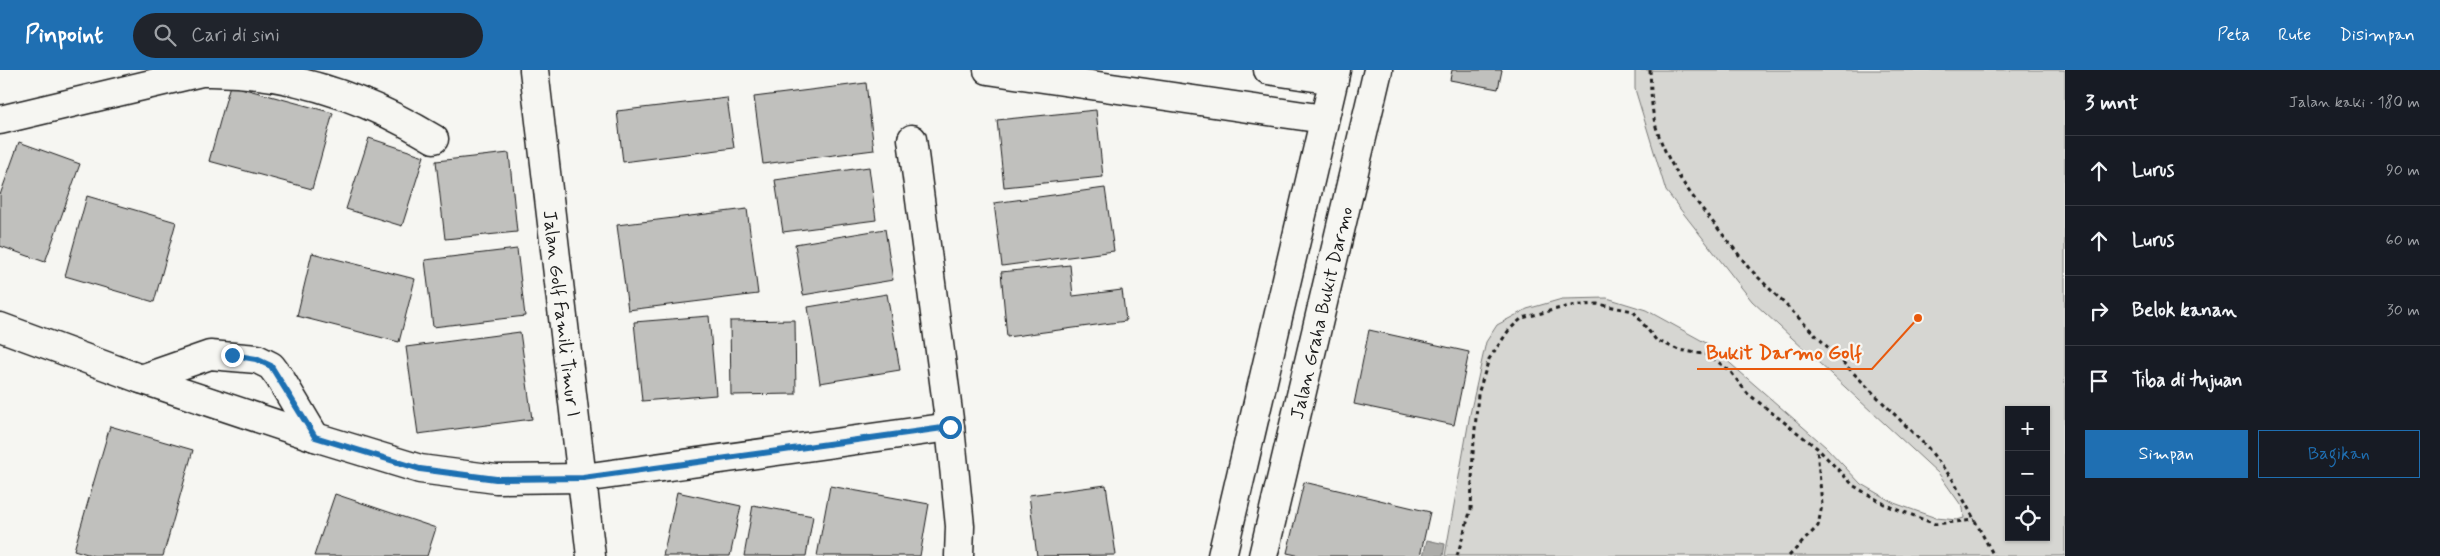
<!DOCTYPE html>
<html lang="id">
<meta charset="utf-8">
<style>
:root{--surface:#171b24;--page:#20242c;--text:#f1f3f6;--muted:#9ea1a6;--line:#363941;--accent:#1f6fb2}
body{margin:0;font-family:Mynerve,sans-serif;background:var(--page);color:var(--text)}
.controls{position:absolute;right:15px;bottom:15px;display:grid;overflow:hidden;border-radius:0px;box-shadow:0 1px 4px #0004}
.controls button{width:45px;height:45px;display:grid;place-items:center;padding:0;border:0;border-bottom:1px solid var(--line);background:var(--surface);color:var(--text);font:25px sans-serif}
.stop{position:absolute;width:15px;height:15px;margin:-11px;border:4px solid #1f6fb2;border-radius:50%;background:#fff}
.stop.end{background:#1f6fb2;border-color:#fff;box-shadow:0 1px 5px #0008}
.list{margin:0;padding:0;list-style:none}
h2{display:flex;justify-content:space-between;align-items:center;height:65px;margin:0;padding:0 20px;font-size:21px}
h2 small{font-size:16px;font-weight:400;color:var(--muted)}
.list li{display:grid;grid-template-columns:32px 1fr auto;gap:15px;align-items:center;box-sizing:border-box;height:70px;padding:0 20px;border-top:1px solid var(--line)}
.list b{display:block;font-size:19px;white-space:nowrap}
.list em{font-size:16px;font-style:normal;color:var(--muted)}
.actions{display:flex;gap:10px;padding:15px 20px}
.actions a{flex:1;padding:11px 0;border:1px solid var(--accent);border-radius:0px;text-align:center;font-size:18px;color:var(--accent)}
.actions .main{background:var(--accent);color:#fff}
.icon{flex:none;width:28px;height:28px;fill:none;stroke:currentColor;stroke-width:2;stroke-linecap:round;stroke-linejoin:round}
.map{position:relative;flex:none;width:2065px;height:486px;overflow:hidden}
header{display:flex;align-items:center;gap:30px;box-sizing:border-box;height:70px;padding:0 25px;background:var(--accent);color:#fff}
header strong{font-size:24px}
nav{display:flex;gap:28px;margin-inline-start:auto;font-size:18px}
.search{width:350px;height:45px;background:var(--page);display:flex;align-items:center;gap:12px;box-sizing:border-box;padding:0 18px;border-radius:28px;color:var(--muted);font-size:19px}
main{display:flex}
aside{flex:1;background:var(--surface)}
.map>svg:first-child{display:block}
.green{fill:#d6d6d2;stroke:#797977;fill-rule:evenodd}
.water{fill:#acaca9;stroke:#727271}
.building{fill:#c0c0bd;stroke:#1c1c1c}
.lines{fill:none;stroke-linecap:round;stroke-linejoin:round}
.street-casing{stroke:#1c1c1c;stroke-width:31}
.path{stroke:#1c1c1c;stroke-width:3;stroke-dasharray:4 4;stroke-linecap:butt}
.street{stroke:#f6f6f2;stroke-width:28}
.route{stroke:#1f6fb2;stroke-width:6}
.labels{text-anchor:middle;stroke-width:4.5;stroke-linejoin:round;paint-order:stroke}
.street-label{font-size:19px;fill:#1c1c1c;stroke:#f6f6f2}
.leader{fill:none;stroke:#e8590c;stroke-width:2}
.callout-dot{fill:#e8590c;stroke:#f6f6f2;stroke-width:2}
.callout-label{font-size:20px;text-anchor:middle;font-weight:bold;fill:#e8590c;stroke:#f6f6f2;stroke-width:4.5;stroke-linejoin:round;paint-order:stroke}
</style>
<header>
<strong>Pinpoint</strong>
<div class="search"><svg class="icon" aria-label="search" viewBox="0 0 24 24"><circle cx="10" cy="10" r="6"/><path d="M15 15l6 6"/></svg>Cari di sini</div>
<nav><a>Peta</a><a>Rute</a><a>Disimpan</a></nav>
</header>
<main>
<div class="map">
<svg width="2065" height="486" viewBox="0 0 2065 486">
<rect width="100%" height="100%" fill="#f6f6f2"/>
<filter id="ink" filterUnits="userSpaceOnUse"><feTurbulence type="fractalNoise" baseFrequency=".02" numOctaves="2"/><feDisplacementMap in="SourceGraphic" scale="10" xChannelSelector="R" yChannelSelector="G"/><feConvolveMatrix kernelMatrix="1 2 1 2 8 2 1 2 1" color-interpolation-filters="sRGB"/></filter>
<g filter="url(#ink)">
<path class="green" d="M 1635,0 L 2065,0 L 2065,486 L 1445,486 L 1470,344 L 1486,272 L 1497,255 L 1527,239 L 1562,229 L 1607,228 L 1646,240 L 1708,274 L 1826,377 L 1861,414 L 1894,433 L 1936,448 L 1957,450 L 1964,448 L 1963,438 L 1939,404 L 1752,231 L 1666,121 L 1635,19 ZM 2009,340 L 2046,340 L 2046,467 L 2009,467 Z"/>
<path class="water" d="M 1427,470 L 1445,474 L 1443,486 L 1423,486 Z"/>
<path class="building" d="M 1452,0 L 1502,0 L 1498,19 L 1450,10 Z
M 866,13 L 874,80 L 763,94 L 754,27 Z
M 230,15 L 333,43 L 312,119 L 209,91 Z
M 727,28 L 734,78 L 623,92 L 617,41 Z
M 1096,40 L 1103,107 L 1004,117 L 997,50 Z
M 369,68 L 424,86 L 402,156 L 346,139 Z
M 19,72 L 80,94 L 45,192 L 0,176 L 0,125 Z
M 509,83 L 517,162 L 445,169 L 436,91 Z
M 869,97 L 876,150 L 783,162 L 775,110 Z
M 1105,118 L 1114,181 L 1002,196 L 994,133 Z
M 87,126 L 176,152 L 154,232 L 65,206 Z
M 747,139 L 758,224 L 628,240 L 617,155 Z
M 885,159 L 893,210 L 803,225 L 795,174 Z
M 517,179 L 525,246 L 433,257 L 425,190 Z
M 312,183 L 415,209 L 399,272 L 297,246 Z
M 1070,195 L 1073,226 L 1122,220 L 1126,251 L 1007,267 L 1001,202 Z
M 887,224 L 900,300 L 820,313 L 808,237 Z
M 709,246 L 716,325 L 642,331 L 634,252 Z
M 795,250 L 796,324 L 731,325 L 730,251 Z
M 1369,260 L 1469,282 L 1454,355 L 1354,334 Z
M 520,262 L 532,349 L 418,364 L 406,277 Z
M 110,356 L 193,380 L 163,486 L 94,486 L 74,480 Z
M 1304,412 L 1430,442 L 1420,486 L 1301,486 L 1287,483 Z
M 1106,415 L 1116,485 L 1037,486 L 1029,425 Z
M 830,416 L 929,434 L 920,486 L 817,486 Z
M 677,422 L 741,436 L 730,486 L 663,486 Z
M 335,424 L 436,458 L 427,486 L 314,486 Z
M 753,435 L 813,446 L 806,486 L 744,486 Z"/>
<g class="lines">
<g class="street-casing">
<g id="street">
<path id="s1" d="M 534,0 L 591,486"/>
<path d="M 988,0 L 1324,49"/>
<path d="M 1268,0 L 1334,10"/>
<path d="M 0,50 L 202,2 C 286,0 363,26 434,69"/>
<path d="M 912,69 L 950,357 L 960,456 L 959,486"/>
<path d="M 0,257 L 141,309 L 315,367 L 420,399 L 496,409 L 583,408 L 950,357"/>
<path d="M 141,309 L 210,285 L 257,289 L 271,296 L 280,308 L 315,367"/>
<path d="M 1222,486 L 1336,0"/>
<path id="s2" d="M 1263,486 L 1378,0"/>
</g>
</g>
<path class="path" d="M 1650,0 C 1651,17 1651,37 1655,53 C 1670,110 1715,151 1748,197 L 1928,378 L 1953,410 L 1994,486
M 1457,486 L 1471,439 L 1473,383 L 1478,324 L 1489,289 L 1509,260 L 1522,248 L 1569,236 L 1597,234 L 1633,241 L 1656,270 L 1679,280 L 1709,285 L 1730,301 L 1747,323 L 1817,378 L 1854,416 L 1886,435 L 1935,454 L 1975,450
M 1789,486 L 1818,456 L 1822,435 L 1817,379"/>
<use href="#street" class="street"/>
</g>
</g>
<g class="lines" filter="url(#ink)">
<path class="route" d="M 232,285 L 256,289 L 271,296 L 315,367 L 420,399 L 496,409 L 583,408 L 950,357"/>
</g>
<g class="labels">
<g class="street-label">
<text dy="7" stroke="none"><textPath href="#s1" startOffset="245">Jalan Golf Famili Timur I</textPath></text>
<text dy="7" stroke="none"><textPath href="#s2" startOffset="250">Jalan Graha Bukit Darmo</textPath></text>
</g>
</g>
<path class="leader" d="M1918 248L1872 299H1697"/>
<circle class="callout-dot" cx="1918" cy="248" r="5"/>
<g class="callout-label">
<text x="1784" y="289">Bukit Darmo Golf</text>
</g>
</svg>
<div class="controls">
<button>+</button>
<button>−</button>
<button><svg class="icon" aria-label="locate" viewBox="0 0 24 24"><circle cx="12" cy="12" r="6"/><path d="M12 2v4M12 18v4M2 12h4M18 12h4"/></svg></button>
</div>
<div class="stop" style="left:950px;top:357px"></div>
<div class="stop end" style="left:232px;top:285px"></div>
</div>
<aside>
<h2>3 mnt<small>Jalan kaki · 180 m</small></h2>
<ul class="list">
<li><svg class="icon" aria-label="ahead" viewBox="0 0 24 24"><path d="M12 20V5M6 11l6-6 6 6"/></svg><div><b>Lurus</b></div><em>90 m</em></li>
<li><svg class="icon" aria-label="ahead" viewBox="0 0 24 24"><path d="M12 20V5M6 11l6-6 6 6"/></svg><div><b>Lurus</b></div><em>60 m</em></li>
<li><svg class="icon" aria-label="right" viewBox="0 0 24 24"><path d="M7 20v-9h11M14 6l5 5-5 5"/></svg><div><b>Belok kanan</b></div><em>30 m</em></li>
<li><svg class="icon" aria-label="arrive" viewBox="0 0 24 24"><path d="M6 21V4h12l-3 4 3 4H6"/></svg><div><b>Tiba di tujuan</b></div></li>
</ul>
<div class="actions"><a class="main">Simpan</a><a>Bagikan</a></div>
</aside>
</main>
